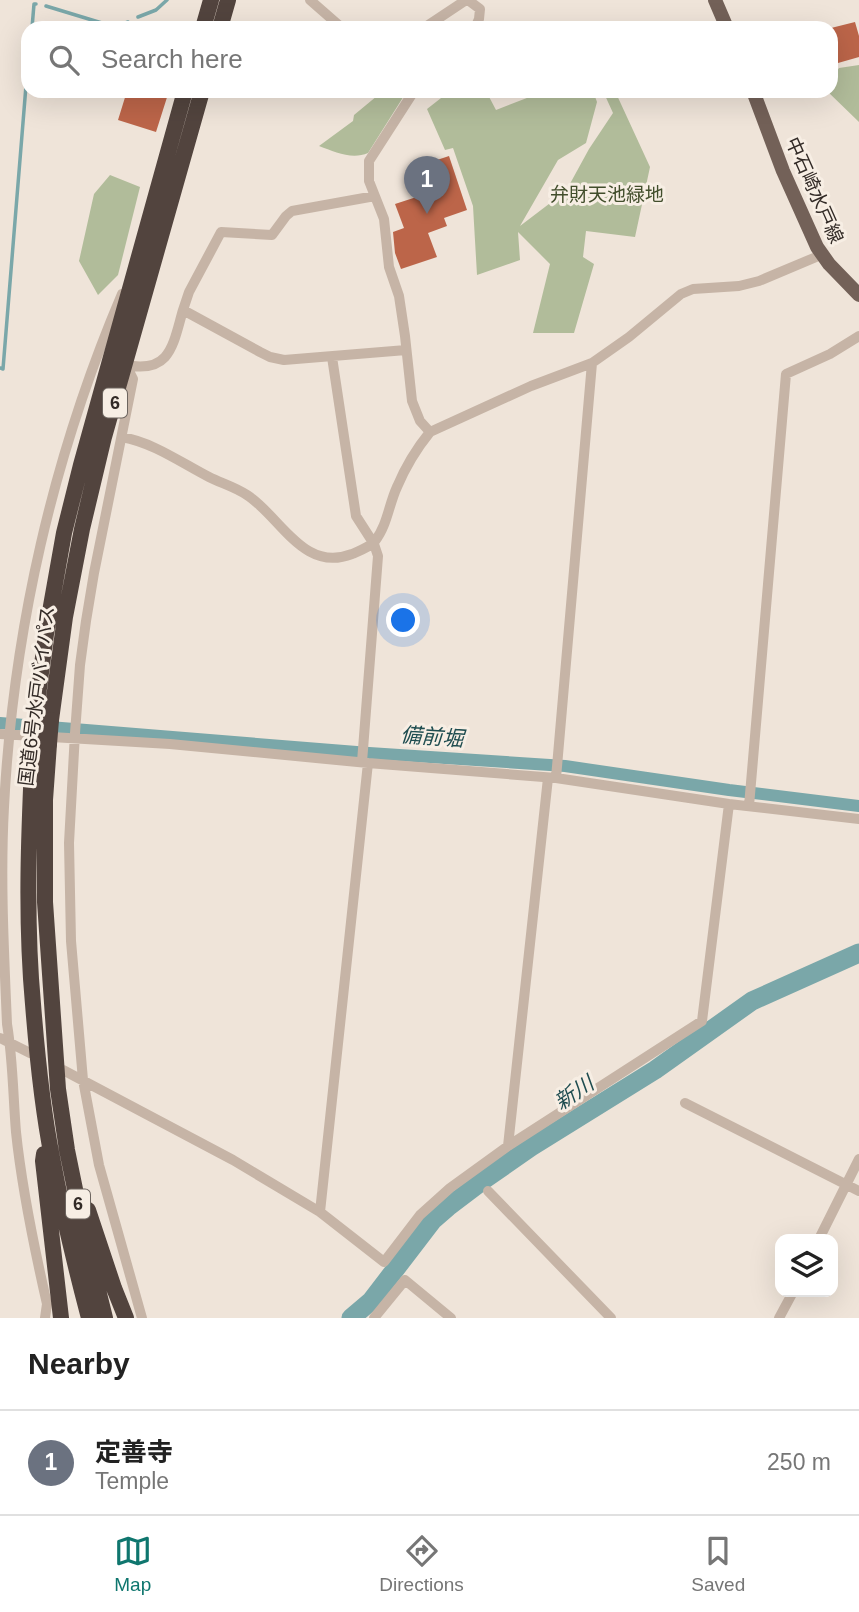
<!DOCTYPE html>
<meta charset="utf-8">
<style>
:root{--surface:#fff;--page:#f2f2f2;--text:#222;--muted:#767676;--line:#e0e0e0;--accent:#0f766e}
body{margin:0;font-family:Arial,"Noto Sans JP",sans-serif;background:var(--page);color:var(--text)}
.controls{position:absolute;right:21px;bottom:21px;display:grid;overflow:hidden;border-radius:14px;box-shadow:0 7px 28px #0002}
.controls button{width:63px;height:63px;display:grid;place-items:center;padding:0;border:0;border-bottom:2px solid var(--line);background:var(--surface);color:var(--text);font:35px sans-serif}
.you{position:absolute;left:404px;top:621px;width:24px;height:24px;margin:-18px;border:5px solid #fff;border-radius:50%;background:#1a73e8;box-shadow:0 0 0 10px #1a73e833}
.badge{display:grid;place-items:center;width:46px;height:46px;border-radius:50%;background:var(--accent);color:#fff;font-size:23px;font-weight:700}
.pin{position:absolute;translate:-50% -58px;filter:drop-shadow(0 2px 4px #0008)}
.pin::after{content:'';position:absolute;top:37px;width:24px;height:21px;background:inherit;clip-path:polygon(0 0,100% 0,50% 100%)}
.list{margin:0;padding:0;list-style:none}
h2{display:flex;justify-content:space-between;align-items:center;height:91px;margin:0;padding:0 28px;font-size:30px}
h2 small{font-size:23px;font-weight:400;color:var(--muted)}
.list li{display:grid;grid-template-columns:46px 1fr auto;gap:21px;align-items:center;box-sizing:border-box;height:105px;padding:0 28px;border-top:2px solid var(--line)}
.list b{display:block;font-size:26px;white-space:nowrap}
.list p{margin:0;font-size:23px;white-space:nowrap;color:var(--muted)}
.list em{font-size:23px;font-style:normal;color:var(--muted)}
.icon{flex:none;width:38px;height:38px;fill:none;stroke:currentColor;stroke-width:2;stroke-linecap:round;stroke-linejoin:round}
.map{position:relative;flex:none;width:859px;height:1318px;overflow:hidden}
.search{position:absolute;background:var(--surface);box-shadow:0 7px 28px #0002;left:21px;right:21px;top:21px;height:77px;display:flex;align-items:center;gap:18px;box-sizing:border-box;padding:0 24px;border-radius:21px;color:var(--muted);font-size:26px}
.sheet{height:196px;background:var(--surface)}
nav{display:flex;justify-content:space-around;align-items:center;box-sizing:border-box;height:98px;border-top:2px solid var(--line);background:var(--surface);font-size:19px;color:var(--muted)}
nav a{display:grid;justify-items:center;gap:4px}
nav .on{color:var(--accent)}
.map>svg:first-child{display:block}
.green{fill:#b1bc9a}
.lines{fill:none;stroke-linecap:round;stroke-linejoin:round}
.stream{stroke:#7aa7a9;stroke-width:3.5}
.canal{stroke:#7aa7a9;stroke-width:12}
.river{stroke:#7aa7a9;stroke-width:19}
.building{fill:#bc6549}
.minor{stroke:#c6b4a6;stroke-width:10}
.major{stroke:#736158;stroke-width:14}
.highway{stroke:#52443e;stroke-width:16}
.highway-bridge{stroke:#52443e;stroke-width:16}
.labels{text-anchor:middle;stroke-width:6;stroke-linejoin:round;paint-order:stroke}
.shield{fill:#f7eee4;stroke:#6d655f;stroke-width:2}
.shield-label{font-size:18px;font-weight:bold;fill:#322a26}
.street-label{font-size:19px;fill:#322a26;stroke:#f7eee4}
.park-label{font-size:19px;fill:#424e2c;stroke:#f7eee4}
.water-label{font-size:21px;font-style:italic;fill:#1f4d50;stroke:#f7eee4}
</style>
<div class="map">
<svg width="859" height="1318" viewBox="0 0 859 1318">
<rect width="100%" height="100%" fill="#efe4d9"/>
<path class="green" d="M 859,65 L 859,122 L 827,91 L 831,91 L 831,79 L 839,68 Z
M 383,91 L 407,91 L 368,153 C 352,160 335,152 319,146 L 353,121 L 354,115 Z
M 450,91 L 486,91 L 496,110 L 545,91 L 593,91 L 597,102 L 586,143 L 558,160 L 520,226 L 566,191 L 589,149 L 613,113 L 603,91 L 615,91 L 650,167 L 635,237 L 586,231 L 583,257 L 594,264 L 574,333 L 533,333 L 550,264 L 518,232 L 520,260 L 477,275 L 473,206 L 453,148 L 445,150 L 427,109 Z
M 110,175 L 140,187 L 118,275 L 98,295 L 79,261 L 94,194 Z"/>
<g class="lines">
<path class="stream" d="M 46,6 L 115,27 L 128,22
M 138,17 L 156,10 L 167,0
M 32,28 L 34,4 L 36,4
M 0,368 L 3,369 L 28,61"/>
<path class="canal" d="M 0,723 L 369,753 L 565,766 L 729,790 L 859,806"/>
<path class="river" d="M 351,1318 L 371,1301 L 433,1220 L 448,1207 L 485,1179 L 531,1147 L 655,1070 L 752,1001 L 859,953"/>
</g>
<path class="building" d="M 855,22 L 859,36 L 859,57 L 831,65 L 831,28 Z
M 127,91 L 169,91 L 156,132 L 118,120 Z
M 449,156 L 467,210 L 444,218 L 447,226 L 428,233 L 437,257 L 401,269 L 395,253 L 393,232 L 404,228 L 395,204 L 435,191 L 437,160 Z"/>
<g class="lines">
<path class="minor" d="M 310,0 L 342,28
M 468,0 L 480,9 L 479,19 L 475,28
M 424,28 L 466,0
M 414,91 L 369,161 L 369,181 L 384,219 L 389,267 L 399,296 L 405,336 L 412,401 L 420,421 L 430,432
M 183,310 L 189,292 L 221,232 L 272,235 L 286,216 L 292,211 L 375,196
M 332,357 L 356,516 L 374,544 L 378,556 L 362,762
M 126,365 L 133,379 L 94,573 L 86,621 L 80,665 L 75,733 L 69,843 L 71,941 L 83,1080 L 99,1165 L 142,1318
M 126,365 C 171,374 173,344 183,310 L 260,352 L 270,357 L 284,360 L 406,350
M 122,437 C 154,443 180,462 209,477 C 221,483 235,487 247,495 C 281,517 303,573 352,554 C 359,551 370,547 375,541 C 387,526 389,504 397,487 C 405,468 417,448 430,432 L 531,386 L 592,363 L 629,337 L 681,294 L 693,289 L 739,286 L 759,281 L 821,255
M 0,734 L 170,744 L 368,763 L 556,778 L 729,804 L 859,819
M 556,778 L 592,363
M 749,806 L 786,374 L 830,354 L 859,336
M 0,1038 L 30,1053
M 63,1070 L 233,1160 L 320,1212 L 384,1262 L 420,1215 L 450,1188 L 508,1146 L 702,1021 L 729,804
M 685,1103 L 859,1191
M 508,1146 L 548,778
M 488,1191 L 611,1318
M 320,1212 L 368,763
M 819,1239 L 859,1159
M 45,1318 L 47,1304 C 34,1247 22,1190 16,1132 C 13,1096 13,1060 7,1024 C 4,952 0,879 4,807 C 13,631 53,456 122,294
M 374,1318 L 405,1280 L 451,1318
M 779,1318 L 793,1292"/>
<path class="major" d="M 715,0 L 727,28
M 753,91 L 783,171 L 817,247 L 829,264 L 859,295"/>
<path class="highway" d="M 203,28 L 211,0
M 220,28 L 228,0
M 35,719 L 46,634 L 64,533 L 81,465 L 185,91
M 51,720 L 65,617 L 82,529 L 104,437 L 202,91
M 33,743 C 29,830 25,917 33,1004 C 37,1055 42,1107 52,1157 C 62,1211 75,1265 89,1318
M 49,744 L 45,800 L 45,902 L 58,1089 L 67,1150 L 84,1233 L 105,1318
M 44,1154 L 43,1161 L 61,1318
M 88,1210 L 114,1288 L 126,1318"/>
<path class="highway-bridge" d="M 33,743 L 35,719
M 49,744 L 51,720"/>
</g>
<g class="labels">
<g class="shield">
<rect x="103" y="388.5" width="24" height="29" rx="5"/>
<rect x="66" y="1189.5" width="24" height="29" rx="5"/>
</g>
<g class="shield-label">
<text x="115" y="409">6</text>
<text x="78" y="1210">6</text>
</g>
<g class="street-label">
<text transform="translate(815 190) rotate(66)" y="7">中石崎水戸線</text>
<text transform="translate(36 696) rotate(-83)" y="7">国道6号水戸バイパス</text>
</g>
<g class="park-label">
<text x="607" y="201">弁財天池緑地</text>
</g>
<g class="water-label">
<text transform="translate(432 737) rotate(4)" y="7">備前堀</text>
<text transform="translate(574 1093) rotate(-34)" y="7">新川</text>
</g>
</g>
</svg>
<div class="controls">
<button><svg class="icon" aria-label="layers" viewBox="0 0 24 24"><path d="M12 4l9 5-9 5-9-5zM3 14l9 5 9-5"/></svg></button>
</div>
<div class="you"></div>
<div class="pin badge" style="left:427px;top:214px;background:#6b7280">1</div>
<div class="search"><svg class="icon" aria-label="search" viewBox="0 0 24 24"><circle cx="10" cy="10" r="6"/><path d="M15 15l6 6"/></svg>Search here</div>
</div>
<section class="sheet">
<h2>Nearby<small></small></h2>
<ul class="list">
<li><span class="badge" style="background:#6b7280">1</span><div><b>定善寺</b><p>Temple</p></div><em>250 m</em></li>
</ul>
</section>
<nav>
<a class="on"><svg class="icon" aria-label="map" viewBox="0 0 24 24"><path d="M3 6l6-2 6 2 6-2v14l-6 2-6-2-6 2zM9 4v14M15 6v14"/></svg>Map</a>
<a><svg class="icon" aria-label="directions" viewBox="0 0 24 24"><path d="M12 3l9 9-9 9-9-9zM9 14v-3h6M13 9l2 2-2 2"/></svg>Directions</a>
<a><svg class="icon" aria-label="saved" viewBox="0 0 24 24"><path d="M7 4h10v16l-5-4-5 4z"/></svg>Saved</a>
</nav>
